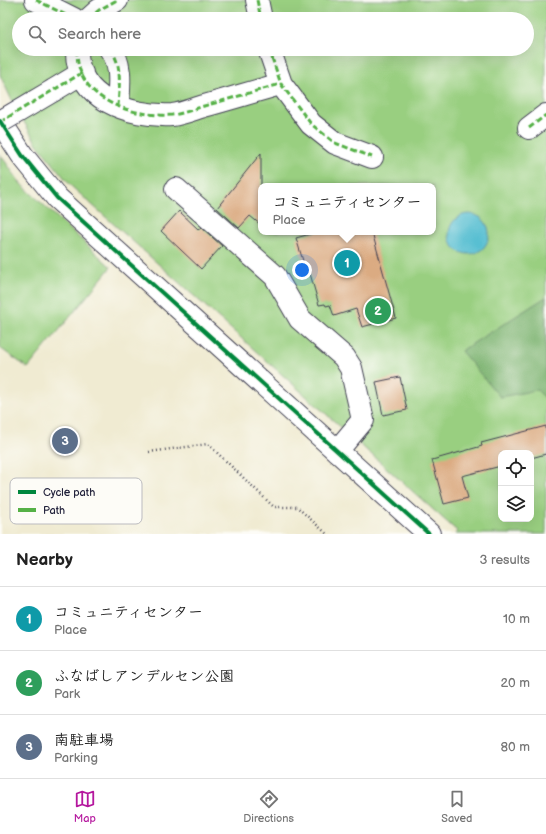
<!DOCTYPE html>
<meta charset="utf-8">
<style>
:root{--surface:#fff;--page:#f2f2f2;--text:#222;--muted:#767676;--line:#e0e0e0;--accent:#b5179e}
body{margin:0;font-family:"Balsamiq Sans","Klee One",sans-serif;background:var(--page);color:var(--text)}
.controls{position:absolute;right:12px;bottom:12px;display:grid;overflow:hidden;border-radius:8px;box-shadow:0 4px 16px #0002}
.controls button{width:36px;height:36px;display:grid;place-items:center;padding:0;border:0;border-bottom:1px solid var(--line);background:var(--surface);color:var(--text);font:20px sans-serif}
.you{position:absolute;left:302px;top:270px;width:14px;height:14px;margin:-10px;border:3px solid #fff;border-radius:50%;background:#1a73e8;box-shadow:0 0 0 6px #1a73e833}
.badge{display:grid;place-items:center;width:26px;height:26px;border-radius:50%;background:var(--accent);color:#fff;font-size:13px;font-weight:700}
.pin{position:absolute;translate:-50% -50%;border:2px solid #fff;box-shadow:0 1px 4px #0006}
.popup{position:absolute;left:258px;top:183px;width:178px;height:52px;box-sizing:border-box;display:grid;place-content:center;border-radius:8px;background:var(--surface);filter:drop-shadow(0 1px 3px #0005);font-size:13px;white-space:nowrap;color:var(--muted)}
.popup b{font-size:15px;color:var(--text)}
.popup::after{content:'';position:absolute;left:50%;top:100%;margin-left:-8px;border:8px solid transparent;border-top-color:var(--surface)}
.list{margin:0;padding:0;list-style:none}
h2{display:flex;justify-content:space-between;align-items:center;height:52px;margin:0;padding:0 16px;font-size:17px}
h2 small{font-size:13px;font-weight:400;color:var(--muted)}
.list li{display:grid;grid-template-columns:26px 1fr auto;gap:12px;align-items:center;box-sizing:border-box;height:64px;padding:0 16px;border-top:1px solid var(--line)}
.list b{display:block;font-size:15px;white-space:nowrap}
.list p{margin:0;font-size:13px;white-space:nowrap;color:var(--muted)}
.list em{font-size:13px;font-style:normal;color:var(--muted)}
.icon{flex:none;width:22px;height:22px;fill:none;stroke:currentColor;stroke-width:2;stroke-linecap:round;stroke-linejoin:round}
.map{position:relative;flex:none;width:546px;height:534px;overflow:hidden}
.search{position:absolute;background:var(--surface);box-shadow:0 4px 16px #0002;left:12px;right:12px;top:12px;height:44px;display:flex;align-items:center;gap:10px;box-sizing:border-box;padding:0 14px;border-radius:22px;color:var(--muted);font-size:15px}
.sheet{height:244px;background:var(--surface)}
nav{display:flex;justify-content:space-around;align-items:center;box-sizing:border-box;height:56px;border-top:1px solid var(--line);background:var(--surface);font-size:11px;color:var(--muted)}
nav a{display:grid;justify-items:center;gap:2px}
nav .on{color:var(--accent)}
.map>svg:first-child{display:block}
.green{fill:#99cf80;stroke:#5e785e;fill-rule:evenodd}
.forest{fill:#7ab26e;stroke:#4e6a54}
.water{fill:#54bed1;stroke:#3b7086}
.building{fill:#dbab82}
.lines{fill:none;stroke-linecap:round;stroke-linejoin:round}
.minor-casing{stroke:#414052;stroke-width:24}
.path{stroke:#414052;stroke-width:2.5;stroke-dasharray:1 3;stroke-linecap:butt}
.minor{stroke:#fff;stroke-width:22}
.minor-bridge-casing{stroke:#414052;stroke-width:24;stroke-linecap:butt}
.minor-bridge{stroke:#fff;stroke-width:22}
.quiet{stroke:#55b146;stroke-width:3;stroke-dasharray:6 3;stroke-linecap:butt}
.cycleway-casing{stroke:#fdfcf7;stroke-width:6}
.cycleway{stroke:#00873e;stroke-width:4}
.key{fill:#fdfcf7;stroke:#bbbbbf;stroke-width:1}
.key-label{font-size:11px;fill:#22223b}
</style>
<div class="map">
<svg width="546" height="534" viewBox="0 0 546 534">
<rect width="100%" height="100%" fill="#fdfcf7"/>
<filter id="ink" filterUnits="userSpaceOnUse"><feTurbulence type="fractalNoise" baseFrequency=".025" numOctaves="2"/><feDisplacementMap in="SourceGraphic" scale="8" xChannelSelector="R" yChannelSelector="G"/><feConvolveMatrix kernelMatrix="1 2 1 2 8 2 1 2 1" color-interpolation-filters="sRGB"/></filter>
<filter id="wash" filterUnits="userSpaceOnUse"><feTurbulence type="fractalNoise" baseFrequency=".012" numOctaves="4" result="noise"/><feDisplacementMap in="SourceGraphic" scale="16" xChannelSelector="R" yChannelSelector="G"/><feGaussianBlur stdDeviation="0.9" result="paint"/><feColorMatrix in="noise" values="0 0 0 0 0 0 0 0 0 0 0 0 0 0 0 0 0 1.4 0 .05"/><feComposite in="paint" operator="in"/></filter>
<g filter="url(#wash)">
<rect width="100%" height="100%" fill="#f0ebd2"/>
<path class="green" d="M 0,0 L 546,0 L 546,534 L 455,534 L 457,531 L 71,186 L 37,144 L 14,105 L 0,75 ZM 19,19 L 527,19 L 527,49 L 19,49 ZM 261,186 L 433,186 L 433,232 L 261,232 ZM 501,453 L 531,453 L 531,519 L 501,519 Z
M 0,154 L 21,184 L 111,267 L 28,368 L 0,348 Z"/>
<path class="forest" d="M 546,297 L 546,399 L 537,390 L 500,397 L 461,351 Z"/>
<path class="water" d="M449 234a20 20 0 1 1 40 0a20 20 0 1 1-40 0Z"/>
<g id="blocks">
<path class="building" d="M 261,153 L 261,225 L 250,216 L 239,228 L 217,208 Z
M 179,211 L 199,230 L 201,227 L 222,246 L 201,269 L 161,231 Z
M 317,232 L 372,232 L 396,318 L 362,327 L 356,309 L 334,316 L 330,305 L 326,306 L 325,304 L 319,305 L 307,263 L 304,264 L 296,238 Z
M 400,377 L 407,410 L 383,415 L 376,382 Z
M 546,426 L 546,454 L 531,458 L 531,453 L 501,453 L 501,466 L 462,476 L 468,498 L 444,504 L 432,460 L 482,446 L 481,443 Z"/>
</g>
</g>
<g filter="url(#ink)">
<use href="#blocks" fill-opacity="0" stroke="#414052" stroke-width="1"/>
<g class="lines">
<g class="minor-casing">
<path id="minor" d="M 36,0 L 74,19
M 257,0 L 261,19
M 89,19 L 99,10 L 117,0
M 77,49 C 75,99 130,117 172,115 C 182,114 194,109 204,106 C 230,99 255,91 281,84
M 110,49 C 123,64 119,88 118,106
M 269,49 L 281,84 L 311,124 L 335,143 L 372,157
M 54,90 L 82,73
M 0,121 L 22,155 L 57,198 L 429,534
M 529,128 L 546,115
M 176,189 L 275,276 L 300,319 L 344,357 L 351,368 L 363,420 L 337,451"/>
</g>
<path class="path" d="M 149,452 L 208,444 L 274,507 L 297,507 L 327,534"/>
<use href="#minor" class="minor"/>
<g class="minor-bridge-casing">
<path id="minor-bridge" d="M 0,122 L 54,90"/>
</g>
<use href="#minor-bridge" class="minor-bridge"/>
<path class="quiet" d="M 36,0 L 74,19
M 257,0 L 261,19
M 89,19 L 99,10 L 117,0
M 77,49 C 75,99 130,117 172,115 C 182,114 194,109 204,106 C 230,99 255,91 281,84
M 110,49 C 123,64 119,88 118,106
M 269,49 L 281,84 L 311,124 L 335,143 L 372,157
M 0,122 L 82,73
M 529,128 L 546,115"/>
<g class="cycleway-casing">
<path id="cycleway" d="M 0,121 L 22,155 L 57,198 L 429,534"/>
</g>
<use href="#cycleway" class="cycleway"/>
</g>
</g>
<rect x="10" y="478" width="132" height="46" rx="6" class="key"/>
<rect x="18" y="490" width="18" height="4" fill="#00873e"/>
<rect x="18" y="508" width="18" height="4" fill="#55b146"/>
<g class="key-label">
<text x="43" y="496">Cycle path</text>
<text x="43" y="514">Path</text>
</g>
</svg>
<div class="controls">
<button><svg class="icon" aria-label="locate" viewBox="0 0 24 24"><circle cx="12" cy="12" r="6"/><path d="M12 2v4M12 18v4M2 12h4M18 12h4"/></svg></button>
<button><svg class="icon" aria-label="layers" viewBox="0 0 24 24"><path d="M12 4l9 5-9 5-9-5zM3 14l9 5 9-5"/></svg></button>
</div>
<div class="you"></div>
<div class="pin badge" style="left:347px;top:263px;background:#0f9aa8">1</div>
<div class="popup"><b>コミュニティセンター</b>Place</div>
<div class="pin badge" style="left:378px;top:311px;background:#2e9e5b">2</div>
<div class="pin badge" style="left:65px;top:441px;background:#5c6f8a">3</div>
<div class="search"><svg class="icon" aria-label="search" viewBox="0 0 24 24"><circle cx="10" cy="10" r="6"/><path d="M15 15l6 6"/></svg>Search here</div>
</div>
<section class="sheet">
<h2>Nearby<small>3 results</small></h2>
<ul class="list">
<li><span class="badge" style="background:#0f9aa8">1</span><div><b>コミュニティセンター</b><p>Place</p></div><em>10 m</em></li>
<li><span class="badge" style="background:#2e9e5b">2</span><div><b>ふなばしアンデルセン公園</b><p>Park</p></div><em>20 m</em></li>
<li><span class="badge" style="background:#5c6f8a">3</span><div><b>南駐車場</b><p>Parking</p></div><em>80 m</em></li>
</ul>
</section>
<nav>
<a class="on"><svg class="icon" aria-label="map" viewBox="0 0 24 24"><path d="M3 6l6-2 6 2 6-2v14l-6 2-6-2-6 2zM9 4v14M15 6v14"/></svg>Map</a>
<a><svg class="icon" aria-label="directions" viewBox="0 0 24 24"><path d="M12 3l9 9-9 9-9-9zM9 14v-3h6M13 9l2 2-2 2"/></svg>Directions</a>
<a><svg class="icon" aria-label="saved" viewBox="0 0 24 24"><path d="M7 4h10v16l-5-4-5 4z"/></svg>Saved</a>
</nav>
